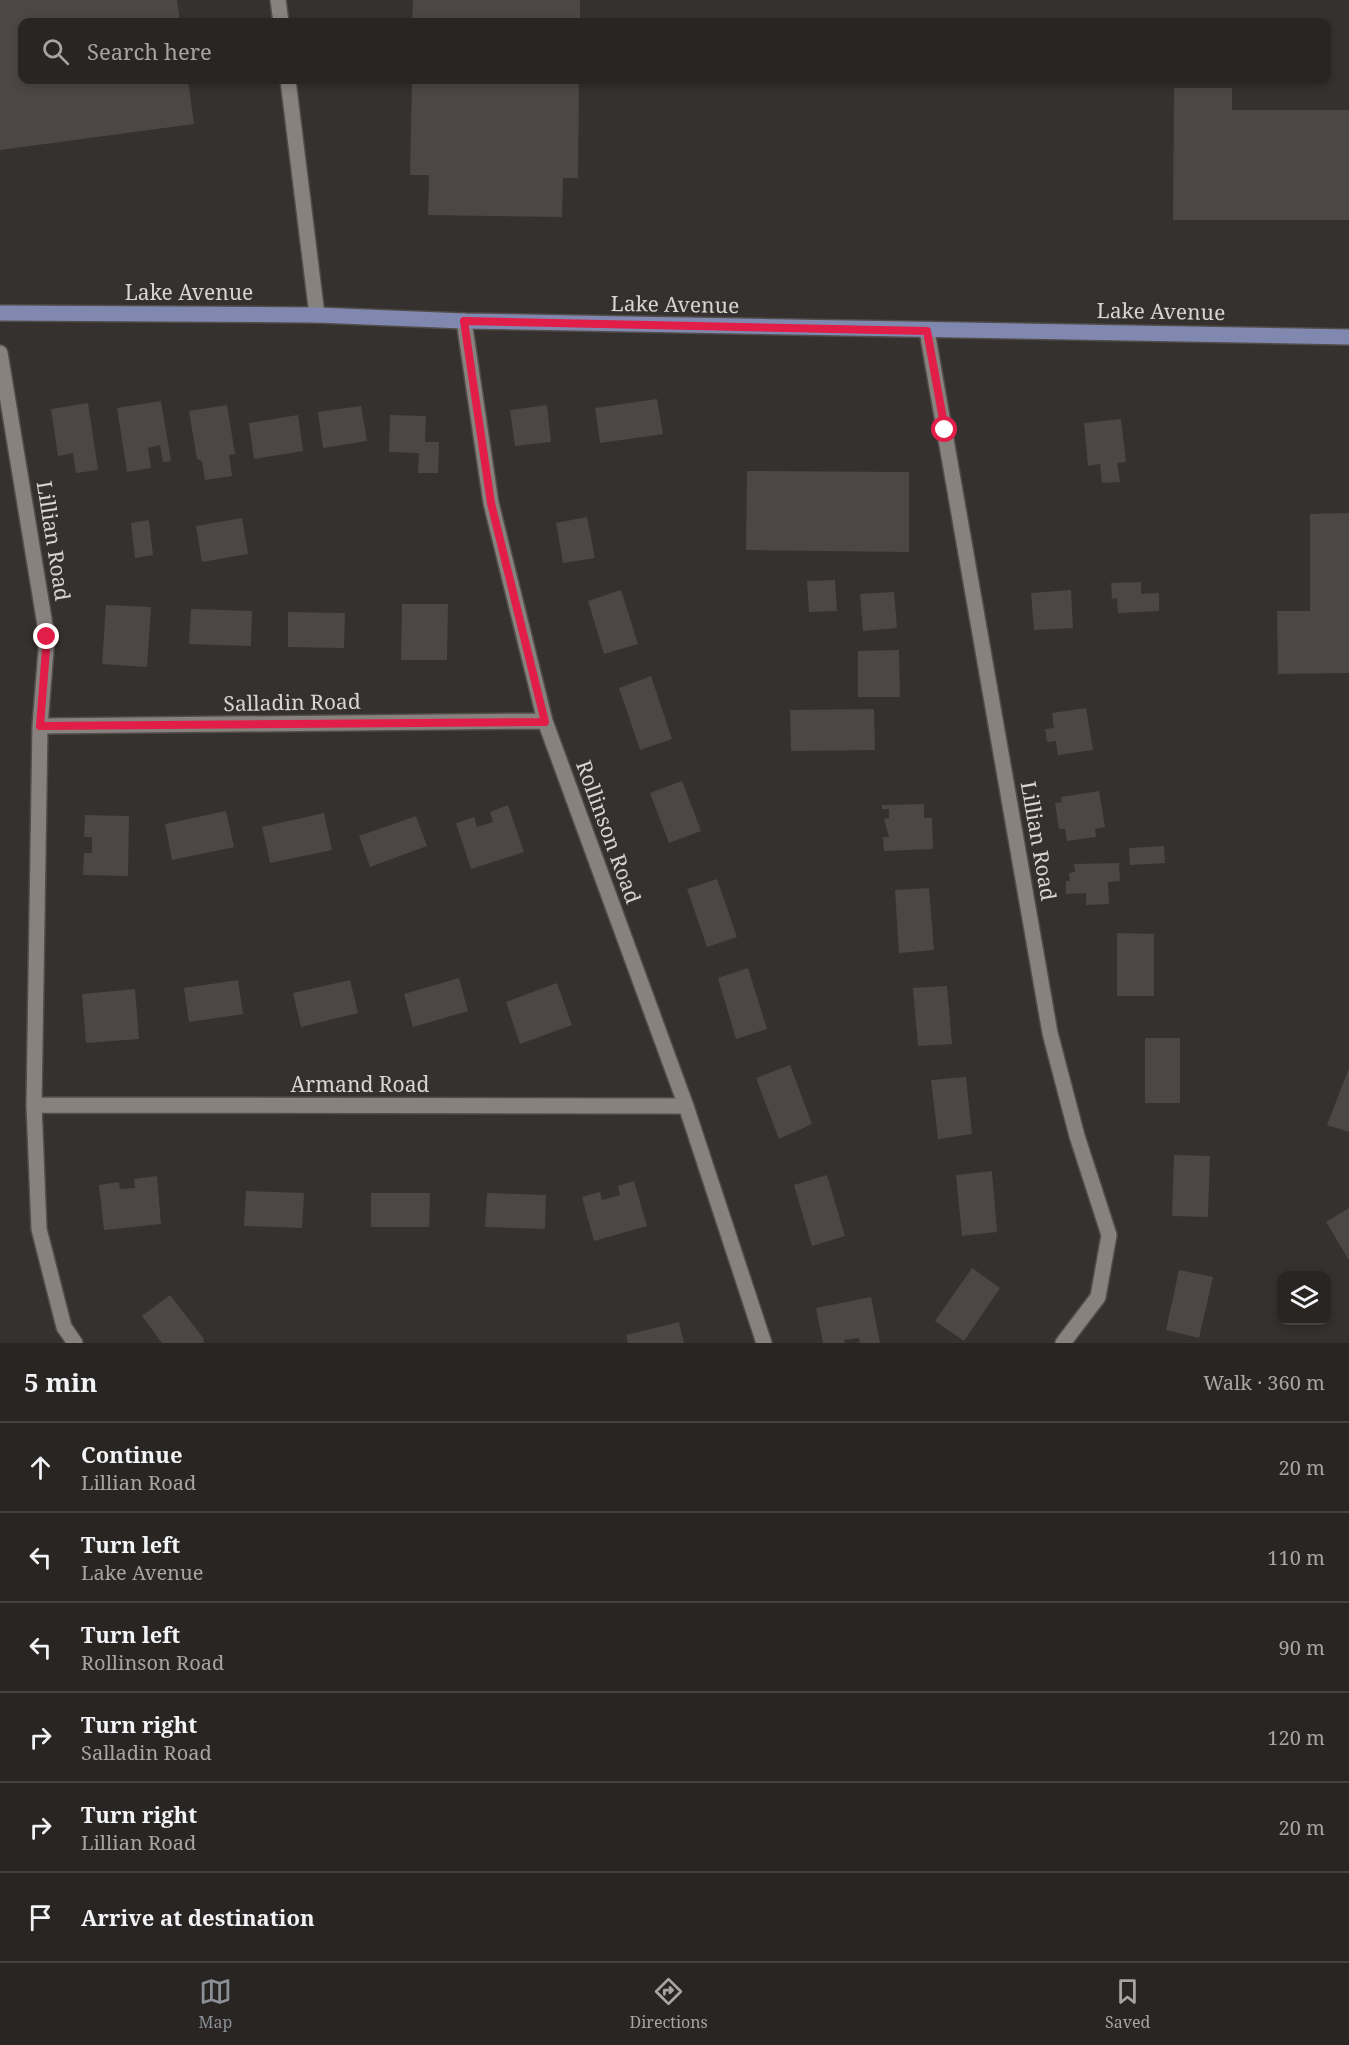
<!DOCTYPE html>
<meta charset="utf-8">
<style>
:root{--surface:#282522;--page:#34312f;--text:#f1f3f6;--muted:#a5a5a5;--line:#444240;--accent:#8c9099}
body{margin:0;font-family:"Noto Serif",serif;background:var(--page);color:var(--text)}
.controls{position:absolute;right:18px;bottom:18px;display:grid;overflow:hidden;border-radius:12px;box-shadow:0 3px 9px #0003}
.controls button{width:54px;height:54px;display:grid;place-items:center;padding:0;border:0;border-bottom:2px solid var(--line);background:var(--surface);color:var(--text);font:30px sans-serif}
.stop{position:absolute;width:18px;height:18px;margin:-14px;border:4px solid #e11d48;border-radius:50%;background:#fff}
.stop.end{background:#e11d48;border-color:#fff;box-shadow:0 2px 6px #0008}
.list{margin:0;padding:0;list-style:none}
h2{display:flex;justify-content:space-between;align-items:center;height:78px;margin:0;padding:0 24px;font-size:26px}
h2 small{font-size:20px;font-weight:400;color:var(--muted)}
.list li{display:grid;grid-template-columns:39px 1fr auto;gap:18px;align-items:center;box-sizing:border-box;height:90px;padding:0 24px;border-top:2px solid var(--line)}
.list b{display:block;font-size:22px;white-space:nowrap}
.list p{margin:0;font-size:20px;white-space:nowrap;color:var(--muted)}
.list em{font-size:20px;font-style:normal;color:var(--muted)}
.icon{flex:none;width:33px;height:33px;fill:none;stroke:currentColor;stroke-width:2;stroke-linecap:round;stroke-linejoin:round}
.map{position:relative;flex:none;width:1349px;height:1343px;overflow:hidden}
.search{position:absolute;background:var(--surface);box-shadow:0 3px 9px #0003;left:18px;right:18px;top:18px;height:66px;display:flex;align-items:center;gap:15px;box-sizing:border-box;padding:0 21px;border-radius:12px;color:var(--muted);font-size:22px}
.sheet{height:618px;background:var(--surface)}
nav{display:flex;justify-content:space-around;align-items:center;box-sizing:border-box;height:84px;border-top:2px solid var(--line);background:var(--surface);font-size:16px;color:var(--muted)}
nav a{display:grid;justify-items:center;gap:3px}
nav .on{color:var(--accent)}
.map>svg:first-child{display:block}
.building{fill:#4c4744}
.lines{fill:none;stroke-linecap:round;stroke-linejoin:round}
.minor-casing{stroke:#514d4b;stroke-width:18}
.major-casing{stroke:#514d4b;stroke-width:18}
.minor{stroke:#88827f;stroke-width:15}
.major{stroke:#8088b0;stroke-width:15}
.route{stroke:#e11d48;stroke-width:8}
.labels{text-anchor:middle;stroke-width:5;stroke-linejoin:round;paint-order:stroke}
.street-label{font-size:21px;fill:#d7d4d2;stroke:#35312e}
</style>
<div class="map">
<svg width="1349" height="1343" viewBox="0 0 1349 1343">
<rect width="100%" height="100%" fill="#35312e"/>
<path class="building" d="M 0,0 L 177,0 L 180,22 L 22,22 L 22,80 L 188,80 L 194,124 L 0,150 Z
M 413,0 L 580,0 L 580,22 L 412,22 Z
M 412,80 L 579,80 L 578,178 L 563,178 L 562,217 L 428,215 L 429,175 L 410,175 Z
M 1174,88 L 1232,88 L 1232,110 L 1349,110 L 1349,220 L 1173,220 Z
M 657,399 L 663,434 L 600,443 L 595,408 Z
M 161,401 L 171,461 L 163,462 L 160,445 L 148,448 L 151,468 L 127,472 L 117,408 Z
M 88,403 L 98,470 L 76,473 L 73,453 L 58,456 L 51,409 Z
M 227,405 L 235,454 L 229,455 L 232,476 L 205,480 L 202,461 L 197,459 L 189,411 Z
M 547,405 L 551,442 L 515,446 L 510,410 Z
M 361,406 L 367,441 L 323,448 L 318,412 Z
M 298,415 L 303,451 L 254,459 L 249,423 Z
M 390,415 L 426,416 L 425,442 L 439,442 L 438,473 L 418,473 L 419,453 L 389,452 Z
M 1121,419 L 1126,462 L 1117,463 L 1120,482 L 1102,483 L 1100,464 L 1088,466 L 1084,423 Z
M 747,471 L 909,472 L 909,552 L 746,550 Z
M 1349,513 L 1349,673 L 1278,674 L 1277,611 L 1310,611 L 1310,514 Z
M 587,517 L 595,558 L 563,563 L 556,523 Z
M 242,518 L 248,554 L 202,562 L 196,526 Z
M 149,520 L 153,555 L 135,558 L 131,523 Z
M 835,580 L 837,611 L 809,612 L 807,581 Z
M 1141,582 L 1141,594 L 1159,593 L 1159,611 L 1118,613 L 1117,598 L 1112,599 L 1111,583 Z
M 621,590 L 638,644 L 604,654 L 588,601 Z
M 1071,590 L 1073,628 L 1034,630 L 1031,593 Z
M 894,592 L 897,628 L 863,631 L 860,594 Z
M 402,604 L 448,604 L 447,660 L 401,660 Z
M 106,605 L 151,607 L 147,667 L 102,664 Z
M 191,609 L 252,611 L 251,646 L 189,644 Z
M 288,612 L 345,613 L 344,648 L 288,647 Z
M 899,650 L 900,697 L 858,697 L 858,651 Z
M 651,676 L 672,739 L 640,750 L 619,688 Z
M 1086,708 L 1093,750 L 1058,755 L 1056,741 L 1047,742 L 1045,729 L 1054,728 L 1052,713 Z
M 874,709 L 875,750 L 791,751 L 790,710 Z
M 682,781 L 701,831 L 669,843 L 650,793 Z
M 1099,791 L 1105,827 L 1095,829 L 1096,837 L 1067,841 L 1065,829 L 1059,829 L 1055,803 L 1062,802 L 1061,797 Z
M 924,804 L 924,818 L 932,818 L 933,849 L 884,851 L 883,837 L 889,837 L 884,819 L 889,818 L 889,809 L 882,809 L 882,805 Z
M 508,805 L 524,852 L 471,869 L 456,823 L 474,817 L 477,827 L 493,822 L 490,812 Z
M 226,811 L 234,847 L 172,860 L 165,824 Z
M 324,813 L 332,850 L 270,863 L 262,827 Z
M 85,815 L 129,816 L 128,876 L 83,875 L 84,853 L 92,853 L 92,837 L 84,837 Z
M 416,816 L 427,846 L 370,867 L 359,836 Z
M 1164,846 L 1165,863 L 1130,865 L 1129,848 Z
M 1119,863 L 1120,881 L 1108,882 L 1109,904 L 1086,905 L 1086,893 L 1066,894 L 1066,881 L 1070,881 L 1069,873 L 1075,872 L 1074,864 Z
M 717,879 L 737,937 L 707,947 L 687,889 Z
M 929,888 L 934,950 L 899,953 L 895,890 Z
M 1117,933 L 1154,934 L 1154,996 L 1117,996 Z
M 748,968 L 767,1029 L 736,1039 L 718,978 Z
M 459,978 L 468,1011 L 413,1027 L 404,994 Z
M 238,980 L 243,1014 L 189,1022 L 184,988 Z
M 350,980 L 358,1013 L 301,1027 L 293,993 Z
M 557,983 L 572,1025 L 520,1044 L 506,1002 Z
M 947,986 L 952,1044 L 918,1046 L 913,988 Z
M 135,989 L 139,1039 L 86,1043 L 82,994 Z
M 1145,1038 L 1180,1038 L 1180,1103 L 1145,1103 Z
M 790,1065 L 812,1124 L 779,1139 L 756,1078 Z
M 1349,1068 L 1349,1132 L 1327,1125 Z
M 966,1077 L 972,1134 L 938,1139 L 931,1080 Z
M 1174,1155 L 1210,1156 L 1208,1217 L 1172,1216 Z
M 992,1171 L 997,1232 L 962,1236 L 956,1175 Z
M 827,1175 L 845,1236 L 812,1246 L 794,1185 Z
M 157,1176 L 161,1224 L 104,1230 L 99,1185 L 119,1182 L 120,1189 L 135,1188 L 134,1179 Z
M 634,1181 L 647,1226 L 594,1241 L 582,1197 L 600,1192 L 602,1200 L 620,1195 L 618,1186 Z
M 246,1191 L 304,1193 L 302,1228 L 244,1226 Z
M 371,1193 L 430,1193 L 429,1227 L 371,1227 Z
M 487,1193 L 546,1195 L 545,1229 L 485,1227 Z
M 1349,1208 L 1349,1260 L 1326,1222 Z
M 972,1268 L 1000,1288 L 964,1341 L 935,1321 Z
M 1179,1270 L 1213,1277 L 1199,1338 L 1166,1330 Z
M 170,1295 L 204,1339 L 203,1343 L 162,1343 L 142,1316 Z
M 871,1297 L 880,1343 L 860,1343 L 859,1338 L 844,1340 L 845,1343 L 823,1343 L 816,1308 Z
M 679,1322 L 684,1343 L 628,1343 L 626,1335 Z"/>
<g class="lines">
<g class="minor-casing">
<path id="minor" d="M 278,0 L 281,22
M 288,80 L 317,315
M 464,321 L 491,503 L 545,721 L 686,1106 L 764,1343
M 927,331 L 1050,1033 L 1077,1136 L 1109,1235 L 1098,1297 L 1063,1343
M 0,353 L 47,637 L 40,726 L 34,1105 L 39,1229 L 64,1327 L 75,1343
M 40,726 L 545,721
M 34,1105 L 686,1106"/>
</g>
<g class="major-casing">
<path id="major" d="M 0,313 L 317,315 L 464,321 L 1349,337"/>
</g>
<use href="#minor" class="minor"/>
<use href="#major" class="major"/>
</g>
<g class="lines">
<path class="route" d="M 47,637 L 40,726 L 545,722 L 491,503 L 464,321 L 927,331 L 945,430"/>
</g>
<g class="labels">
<g class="street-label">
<text x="189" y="300">Lake Avenue</text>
<text transform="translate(675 305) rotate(1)" y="7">Lake Avenue</text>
<text transform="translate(1161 312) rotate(1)" y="7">Lake Avenue</text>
<text transform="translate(53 541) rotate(81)" y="7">Lillian Road</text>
<text transform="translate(292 703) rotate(-1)" y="7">Salladin Road</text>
<text transform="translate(608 832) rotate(70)" y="7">Rollinson Road</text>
<text transform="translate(1038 841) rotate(80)" y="7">Lillian Road</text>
<text x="360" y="1092">Armand Road</text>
</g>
</g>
</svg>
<div class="controls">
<button><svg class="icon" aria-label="layers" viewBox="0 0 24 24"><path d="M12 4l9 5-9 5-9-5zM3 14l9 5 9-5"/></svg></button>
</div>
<div class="stop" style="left:945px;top:430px"></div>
<div class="stop end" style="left:47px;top:637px"></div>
<div class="search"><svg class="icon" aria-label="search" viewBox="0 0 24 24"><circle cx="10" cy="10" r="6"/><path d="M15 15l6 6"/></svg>Search here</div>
</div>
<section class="sheet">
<h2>5 min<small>Walk · 360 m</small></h2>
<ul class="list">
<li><svg class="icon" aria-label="ahead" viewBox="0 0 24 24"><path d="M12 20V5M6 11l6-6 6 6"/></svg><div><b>Continue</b><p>Lillian Road</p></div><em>20 m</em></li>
<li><svg class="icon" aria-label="left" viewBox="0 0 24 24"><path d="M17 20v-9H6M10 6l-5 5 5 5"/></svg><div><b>Turn left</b><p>Lake Avenue</p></div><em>110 m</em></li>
<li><svg class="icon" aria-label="left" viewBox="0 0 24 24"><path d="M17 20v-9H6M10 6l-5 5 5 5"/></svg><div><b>Turn left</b><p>Rollinson Road</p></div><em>90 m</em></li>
<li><svg class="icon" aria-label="right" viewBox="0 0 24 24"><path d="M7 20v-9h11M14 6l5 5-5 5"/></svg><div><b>Turn right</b><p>Salladin Road</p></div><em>120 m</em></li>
<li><svg class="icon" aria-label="right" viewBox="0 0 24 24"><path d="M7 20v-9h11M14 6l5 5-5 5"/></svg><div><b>Turn right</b><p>Lillian Road</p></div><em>20 m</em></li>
<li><svg class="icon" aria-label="arrive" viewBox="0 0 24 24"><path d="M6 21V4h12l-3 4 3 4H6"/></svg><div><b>Arrive at destination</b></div></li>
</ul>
</section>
<nav>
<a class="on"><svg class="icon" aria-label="map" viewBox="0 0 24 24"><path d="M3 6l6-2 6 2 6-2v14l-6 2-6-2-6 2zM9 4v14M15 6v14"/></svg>Map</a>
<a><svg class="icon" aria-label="directions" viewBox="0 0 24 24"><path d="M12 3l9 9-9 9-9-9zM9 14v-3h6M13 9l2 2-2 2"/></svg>Directions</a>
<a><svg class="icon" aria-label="saved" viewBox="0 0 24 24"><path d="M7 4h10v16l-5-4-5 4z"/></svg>Saved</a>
</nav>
